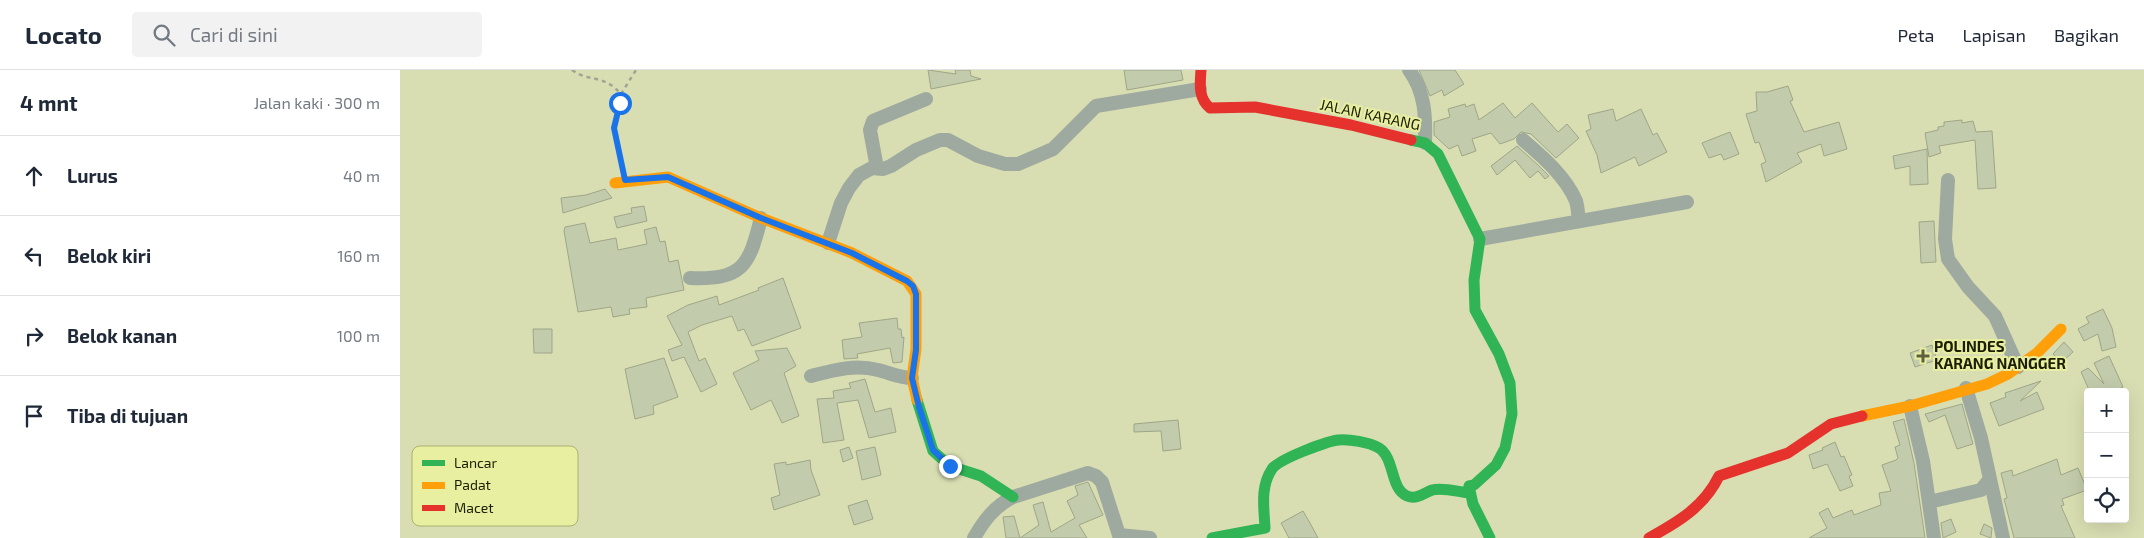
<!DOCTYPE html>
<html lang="id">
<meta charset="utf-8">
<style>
:root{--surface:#fff;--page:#f2f2f3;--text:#1f2937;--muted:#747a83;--line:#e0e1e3}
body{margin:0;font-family:"Exo 2",sans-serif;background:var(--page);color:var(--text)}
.controls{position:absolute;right:15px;bottom:15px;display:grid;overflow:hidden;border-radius:5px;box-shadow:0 5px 20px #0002}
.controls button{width:45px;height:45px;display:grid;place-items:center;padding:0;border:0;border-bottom:1px solid var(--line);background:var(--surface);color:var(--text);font:25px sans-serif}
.stop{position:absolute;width:15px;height:15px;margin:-11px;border:4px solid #1a73e8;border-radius:50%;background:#fff}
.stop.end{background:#1a73e8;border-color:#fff;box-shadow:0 1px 5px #0008}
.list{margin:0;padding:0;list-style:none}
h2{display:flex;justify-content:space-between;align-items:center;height:65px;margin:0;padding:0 20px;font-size:21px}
h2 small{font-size:16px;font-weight:400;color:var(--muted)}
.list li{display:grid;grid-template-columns:32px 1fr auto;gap:15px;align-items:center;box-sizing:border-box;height:80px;padding:0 20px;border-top:1px solid var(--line)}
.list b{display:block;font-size:19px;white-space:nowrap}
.list em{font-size:16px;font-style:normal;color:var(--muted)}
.icon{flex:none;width:28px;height:28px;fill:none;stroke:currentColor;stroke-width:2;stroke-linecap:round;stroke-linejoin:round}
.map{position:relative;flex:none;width:1744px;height:468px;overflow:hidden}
header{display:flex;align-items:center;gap:30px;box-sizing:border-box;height:70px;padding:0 25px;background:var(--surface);border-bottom:1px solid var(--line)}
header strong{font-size:24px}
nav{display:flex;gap:28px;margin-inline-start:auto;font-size:18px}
.search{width:350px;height:45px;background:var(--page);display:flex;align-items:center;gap:12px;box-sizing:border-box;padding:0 18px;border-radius:5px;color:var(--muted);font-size:19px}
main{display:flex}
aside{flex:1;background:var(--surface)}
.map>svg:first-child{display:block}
.building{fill:#c2cbab;stroke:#9ea687}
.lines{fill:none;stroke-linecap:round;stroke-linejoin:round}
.path{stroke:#9fa793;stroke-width:2.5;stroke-dasharray:4 4;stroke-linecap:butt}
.street{stroke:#9eaa9f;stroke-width:14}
.fast{stroke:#30b455;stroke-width:11}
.slow{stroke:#ff9f0a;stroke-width:11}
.jam{stroke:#e5322d;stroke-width:11}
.route{stroke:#1a73e8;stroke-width:6}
.poi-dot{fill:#5e613e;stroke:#e8efa1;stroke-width:2}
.labels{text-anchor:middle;stroke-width:4;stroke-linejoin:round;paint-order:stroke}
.street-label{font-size:15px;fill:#1c1e00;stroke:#e8efa1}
.poi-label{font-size:15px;font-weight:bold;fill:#1c1e00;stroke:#e8efa1;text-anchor:start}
.key{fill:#e8efa1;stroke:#abb071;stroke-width:1}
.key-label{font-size:14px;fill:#1c1e00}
</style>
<header>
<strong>Locato</strong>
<div class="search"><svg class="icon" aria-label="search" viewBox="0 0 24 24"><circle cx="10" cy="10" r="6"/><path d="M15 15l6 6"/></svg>Cari di sini</div>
<nav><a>Peta</a><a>Lapisan</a><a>Bagikan</a></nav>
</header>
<main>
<aside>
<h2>4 mnt<small>Jalan kaki · 300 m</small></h2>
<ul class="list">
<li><svg class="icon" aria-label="ahead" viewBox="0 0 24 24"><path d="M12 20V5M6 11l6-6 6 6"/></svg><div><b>Lurus</b></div><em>40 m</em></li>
<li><svg class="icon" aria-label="left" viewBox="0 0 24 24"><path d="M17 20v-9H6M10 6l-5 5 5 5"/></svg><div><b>Belok kiri</b></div><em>160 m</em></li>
<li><svg class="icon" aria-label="right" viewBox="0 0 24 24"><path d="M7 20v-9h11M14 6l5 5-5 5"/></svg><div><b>Belok kanan</b></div><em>100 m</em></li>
<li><svg class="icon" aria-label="arrive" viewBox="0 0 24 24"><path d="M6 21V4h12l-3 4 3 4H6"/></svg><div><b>Tiba di tujuan</b></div></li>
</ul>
</aside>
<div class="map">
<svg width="1744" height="468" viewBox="0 0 1744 468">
<rect width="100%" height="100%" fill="#d9deb2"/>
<path class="building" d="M 528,0 L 556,4 L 555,0 L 570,0 L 571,6 L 581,9 L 531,19 Z
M 724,0 L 781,0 L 783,10 L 727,20 Z
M 1019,0 L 1055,0 L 1064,14 L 1044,26 L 1042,20 L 1030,26 Z
M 1388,16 L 1393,30 L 1390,31 L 1404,62 L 1439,52 L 1447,79 L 1424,86 L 1421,74 L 1397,83 L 1402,92 L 1366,112 L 1361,94 L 1366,92 L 1359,72 L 1355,73 L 1346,44 L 1357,41 L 1356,22 L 1367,22 Z
M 1103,33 L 1115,48 L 1132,33 L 1158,62 L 1167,54 L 1179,68 L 1156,88 L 1131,64 L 1121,62 L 1114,69 L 1100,74 L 1091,63 L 1072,69 L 1076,81 L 1062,86 L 1058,75 L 1049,79 L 1034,65 L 1034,52 L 1050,47 L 1048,39 L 1065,34 L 1066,37 L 1074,34 L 1079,50 Z
M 1213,39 L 1216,51 L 1241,39 L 1253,65 L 1257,63 L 1267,82 L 1239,96 L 1235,87 L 1201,103 L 1197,85 L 1186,61 L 1191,59 L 1188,45 Z
M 1562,50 L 1562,53 L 1573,51 L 1576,62 L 1592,61 L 1596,118 L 1578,119 L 1575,70 L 1539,76 L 1541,83 L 1529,87 L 1525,63 L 1538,60 L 1538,57 L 1544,56 L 1544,52 Z
M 1330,62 L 1339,84 L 1324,90 L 1321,84 L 1309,88 L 1302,73 Z
M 1117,76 L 1139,96 L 1149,106 L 1145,109 L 1138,101 L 1130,108 L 1115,90 L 1097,105 L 1091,96 Z
M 1527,79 L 1528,114 L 1510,115 L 1510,96 L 1495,99 L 1493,86 Z
M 205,119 L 212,128 L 163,143 L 161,128 L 186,125 Z
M 244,136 L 247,151 L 217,158 L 214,147 L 232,143 L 231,138 Z
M 1534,151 L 1536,192 L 1521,193 L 1519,152 Z
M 185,153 L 190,173 L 216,168 L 218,180 L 247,174 L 244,160 L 256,157 L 260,172 L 265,171 L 269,192 L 278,190 L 284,220 L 246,228 L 247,237 L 229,239 L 230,244 L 213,247 L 211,237 L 178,242 L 164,161 L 165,157 Z
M 383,208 L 401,258 L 352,276 L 344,259 L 338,261 L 332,246 L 302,255 L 288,262 L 299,291 L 305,288 L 317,314 L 301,322 L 284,287 L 272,291 L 268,280 L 282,275 L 267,246 L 288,235 L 317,226 L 319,235 L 359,220 L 358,218 Z
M 1703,239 L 1712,258 L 1716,277 L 1702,281 L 1698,264 L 1684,271 L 1678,259 L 1689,253 L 1686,247 Z
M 497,248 L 498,259 L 501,259 L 502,268 L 504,267 L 502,292 L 493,293 L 490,278 L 457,284 L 458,288 L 444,289 L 442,270 L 462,267 L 459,253 Z
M 133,259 L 152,259 L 152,283 L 134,283 Z
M 1664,272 L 1673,282 L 1661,293 L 1653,284 Z
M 1532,275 L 1537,290 L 1515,297 L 1510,283 Z
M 387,278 L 396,296 L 384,303 L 399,346 L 382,353 L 371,330 L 351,340 L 333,303 L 359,290 L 355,281 Z
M 1709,286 L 1723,317 L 1712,322 L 1690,322 L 1681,302 L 1688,298 L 1704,314 L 1694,293 Z
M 264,288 L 278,327 L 253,336 L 254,344 L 235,349 L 225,299 Z
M 465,309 L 475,342 L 491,338 L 496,362 L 469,368 L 458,330 L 437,333 L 444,370 L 423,373 L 417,329 L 434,328 L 433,321 L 451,318 L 449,313 Z
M 1641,311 L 1620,331 L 1637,322 L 1644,339 L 1599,356 L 1590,333 L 1606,327 L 1605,323 Z
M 1562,334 L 1573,374 L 1557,379 L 1545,345 L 1529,352 L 1525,344 Z
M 1504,349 L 1514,393 L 1525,468 L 1409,468 L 1427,458 L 1419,443 L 1428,438 L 1433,448 L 1452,440 L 1454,445 L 1481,435 L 1479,423 L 1491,421 L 1482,395 L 1496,390 L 1498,388 L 1495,377 L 1500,375 L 1493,352 Z
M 778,350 L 781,379 L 763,381 L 761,361 L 734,362 L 734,354 Z
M 1435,372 L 1441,387 L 1444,386 L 1452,405 L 1449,406 L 1453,416 L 1440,421 L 1427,394 L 1413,399 L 1409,385 L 1423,380 L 1422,378 Z
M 449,377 L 453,388 L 443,392 L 440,380 Z
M 475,377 L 481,405 L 462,410 L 456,381 Z
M 1657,389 L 1661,405 L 1678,398 L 1687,420 L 1662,429 L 1664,435 L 1661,436 L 1675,468 L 1614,468 L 1604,429 L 1607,428 L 1601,403 L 1612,400 L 1613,406 Z
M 410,390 L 411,400 L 420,425 L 374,440 L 371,428 L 380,425 L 374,394 L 386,392 L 386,395 Z
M 688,412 L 703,445 L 679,455 L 687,468 L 606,468 L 603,447 L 614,446 L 620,468 L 639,455 L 633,435 L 643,432 L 651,462 L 675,448 L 667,431 L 678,425 L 675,416 Z
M 467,430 L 473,449 L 454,455 L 448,436 Z
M 903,441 L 910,453 L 918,468 L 889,468 L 881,453 Z
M 1551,449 L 1556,462 L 1543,468 L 1541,453 Z
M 1584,454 L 1592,458 L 1591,468 L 1580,464 Z"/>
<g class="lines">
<path class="path" d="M 172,0 C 190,13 202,3 221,24 L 215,58 L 222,98
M 221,24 L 236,0"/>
<path class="street" d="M 1009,0 C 1025,22 1026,46 1025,73
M 1123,70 C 1142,86 1166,107 1176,131 C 1178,137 1178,145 1179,151
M 477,98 L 470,60 L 473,51 L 526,29
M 1548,110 L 1545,169 L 1548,189 L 1568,217 L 1595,246 L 1618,297
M 1080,169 L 1287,132
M 428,173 L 441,133 L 449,118 L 459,105 L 472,98 L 483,99 L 491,96 L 516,80 L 540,70 L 548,70 L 578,86 L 605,94 L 618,94 L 653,79 L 696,36 L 800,19
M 290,208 C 343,210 349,196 361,148
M 411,306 C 434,300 455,294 478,300 C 490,303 500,308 512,308
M 1566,318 L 1581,368 L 1603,468
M 1510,336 L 1523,391 L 1534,468
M 1529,432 L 1581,420 L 1590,409
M 574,468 C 584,450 595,436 613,427 L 688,403 L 696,406 L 702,412 L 719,465 L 750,468"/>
<path class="fast" d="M 1011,70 L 1025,73 L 1038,84 L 1080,169 L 1074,210 L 1075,240 L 1099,284 L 1110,313 L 1112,344 L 1105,378 L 1096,395 L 1074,415 L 1069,416 L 1073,434 L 1090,468
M 517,330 L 533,381 L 550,396 L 581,406 L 613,427
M 812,468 L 865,458 C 864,437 860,417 872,399 C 879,389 925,372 938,370 C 949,369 969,372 979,378 C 995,388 990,419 1007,426 C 1017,430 1024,423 1032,420 C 1043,417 1059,422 1070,423"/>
<path class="slow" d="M 215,113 L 268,107 L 361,148 L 452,183 L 507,211 L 516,224 L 516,279 L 512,308 L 517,330
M 1462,346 L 1510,336 L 1587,314 L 1608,304 L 1637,283 L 1661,259"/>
<path class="jam" d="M 801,0 C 800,14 798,28 810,38 L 855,37 L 951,55 L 1011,70
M 1249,468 C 1278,452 1304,437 1319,406 L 1388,383 L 1431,354 L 1462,346"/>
</g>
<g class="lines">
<path class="route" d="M 220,33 L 214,58 L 225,110 L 268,107 L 361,148 L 452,183 L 507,211 L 513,216 L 516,224 L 516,280 L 512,308 L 519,337 L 533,380 L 550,396"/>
</g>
<path class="poi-dot" d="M1520.5 278.5h5v5h5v5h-5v5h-5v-5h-5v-5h5z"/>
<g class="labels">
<g class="street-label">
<text transform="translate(970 45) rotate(12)" y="5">JALAN KARANG</text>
</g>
<g class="poi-label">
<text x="1534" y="282">POLINDES<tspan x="1534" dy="17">KARANG NANGGER</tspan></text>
</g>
</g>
<rect x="12" y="376" width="166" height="80" rx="8" class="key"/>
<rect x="22" y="390" width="23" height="6" fill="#30b455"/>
<rect x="22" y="412" width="23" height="7" fill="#ff9f0a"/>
<rect x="22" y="435" width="23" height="6" fill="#e5322d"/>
<g class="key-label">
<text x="54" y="398">Lancar</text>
<text x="54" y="420">Padat</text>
<text x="54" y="443">Macet</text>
</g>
</svg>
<div class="controls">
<button>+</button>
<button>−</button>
<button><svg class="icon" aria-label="locate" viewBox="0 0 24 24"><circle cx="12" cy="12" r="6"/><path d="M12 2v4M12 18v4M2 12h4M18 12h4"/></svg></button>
</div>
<div class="stop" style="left:220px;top:33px"></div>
<div class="stop end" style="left:550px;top:396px"></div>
</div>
</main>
